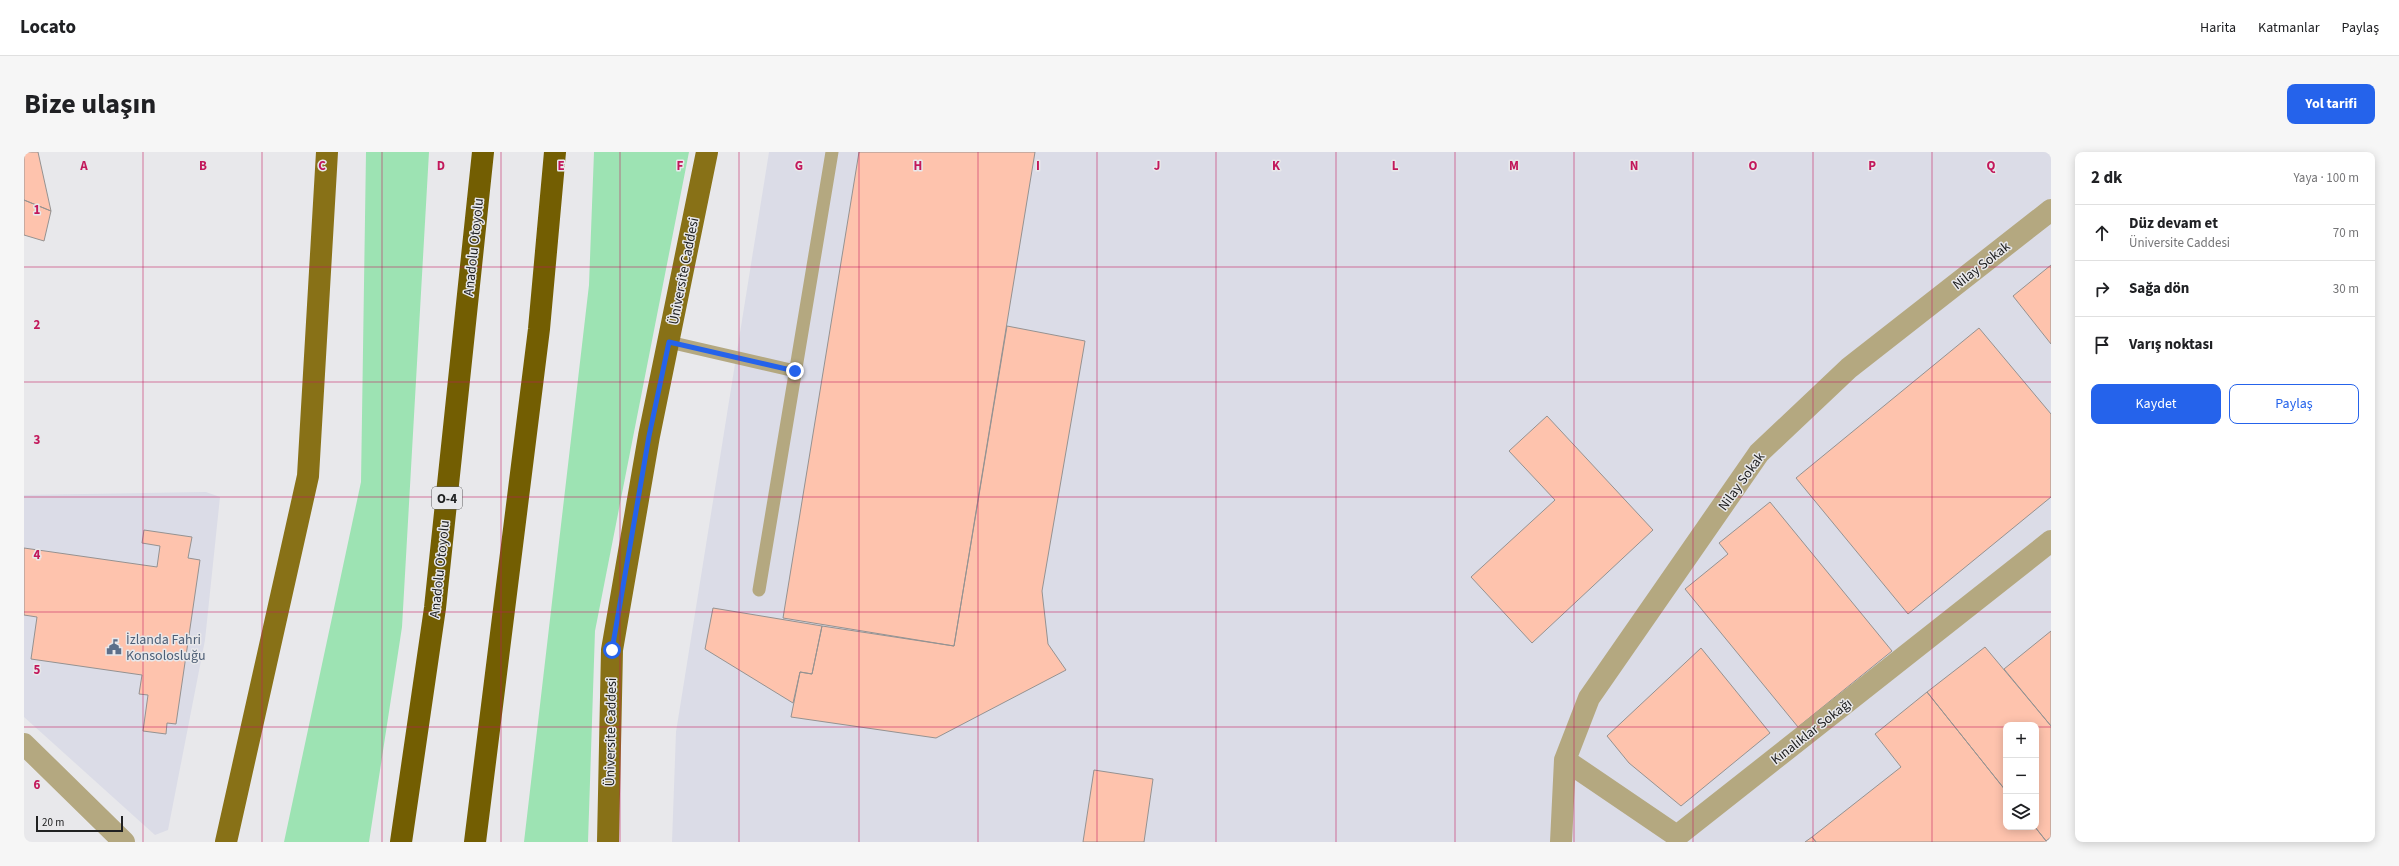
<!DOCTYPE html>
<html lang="tr">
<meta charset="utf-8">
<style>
:root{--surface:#fff;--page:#f6f6f6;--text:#202124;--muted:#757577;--line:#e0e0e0;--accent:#2563eb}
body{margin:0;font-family:"Source Sans 3",sans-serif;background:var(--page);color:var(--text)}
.controls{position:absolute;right:12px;bottom:12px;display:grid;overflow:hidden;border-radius:8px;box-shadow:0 2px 10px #0003}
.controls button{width:36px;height:36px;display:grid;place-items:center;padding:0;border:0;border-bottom:1px solid var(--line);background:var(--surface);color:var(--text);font:20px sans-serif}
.scale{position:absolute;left:12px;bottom:10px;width:87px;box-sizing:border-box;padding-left:4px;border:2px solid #202122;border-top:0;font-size:11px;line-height:14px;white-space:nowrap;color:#202122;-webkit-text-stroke:3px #e8e8eb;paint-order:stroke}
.stop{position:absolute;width:12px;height:12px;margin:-9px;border:3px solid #2563eb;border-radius:50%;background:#fff}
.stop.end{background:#2563eb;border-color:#fff;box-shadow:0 1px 4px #0008}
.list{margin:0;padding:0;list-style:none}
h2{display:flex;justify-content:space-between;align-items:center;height:52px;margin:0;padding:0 16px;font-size:17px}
h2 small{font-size:13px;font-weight:400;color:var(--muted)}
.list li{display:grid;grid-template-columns:26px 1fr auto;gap:12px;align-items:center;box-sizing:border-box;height:56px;padding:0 16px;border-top:1px solid var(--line)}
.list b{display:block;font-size:15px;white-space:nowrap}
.list p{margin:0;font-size:13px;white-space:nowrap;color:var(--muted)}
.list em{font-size:13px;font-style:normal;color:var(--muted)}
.actions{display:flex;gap:8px;padding:12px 16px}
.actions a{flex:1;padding:9px 0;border:1px solid var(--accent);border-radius:8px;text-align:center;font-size:14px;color:var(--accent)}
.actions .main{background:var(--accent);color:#fff}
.icon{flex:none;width:22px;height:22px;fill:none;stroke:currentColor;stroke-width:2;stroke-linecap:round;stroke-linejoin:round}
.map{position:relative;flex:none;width:2027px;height:690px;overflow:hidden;border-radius:8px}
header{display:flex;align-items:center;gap:24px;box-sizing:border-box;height:56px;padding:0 20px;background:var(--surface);border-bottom:1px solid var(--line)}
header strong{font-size:19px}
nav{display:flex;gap:22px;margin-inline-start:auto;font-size:14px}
.intro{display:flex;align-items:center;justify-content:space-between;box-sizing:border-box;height:96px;padding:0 24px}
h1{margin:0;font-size:28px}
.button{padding:10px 18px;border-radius:8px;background:var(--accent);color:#fff;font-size:14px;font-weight:700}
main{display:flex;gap:24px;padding:0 24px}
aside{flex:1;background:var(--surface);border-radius:8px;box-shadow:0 2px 10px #0003}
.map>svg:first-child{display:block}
.built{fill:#dbdce7;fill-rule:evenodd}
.green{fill:#9de3b3}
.building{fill:#fec3ad;stroke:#959291}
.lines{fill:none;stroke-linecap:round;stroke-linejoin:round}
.lane{stroke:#b4a880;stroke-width:13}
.street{stroke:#b4a880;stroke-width:22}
.primary{stroke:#887117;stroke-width:22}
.highway{stroke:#735e02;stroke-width:22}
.route{stroke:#2563eb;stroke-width:5}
.grid{fill:none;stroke:#c2185b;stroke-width:1;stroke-opacity:0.55}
.labels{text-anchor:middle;stroke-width:3;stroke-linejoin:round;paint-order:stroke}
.shield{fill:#e8e8eb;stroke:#5c5d5e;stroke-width:1}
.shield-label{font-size:13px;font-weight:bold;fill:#202122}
.street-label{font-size:14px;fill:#202122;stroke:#e8e8eb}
.service-label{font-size:14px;fill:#4e5e75;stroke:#e8e8eb;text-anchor:start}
.grid-label{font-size:13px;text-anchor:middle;font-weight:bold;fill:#c2185b;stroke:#e8e8eb;stroke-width:3;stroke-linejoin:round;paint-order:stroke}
</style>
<header>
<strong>Locato</strong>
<nav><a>Harita</a><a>Katmanlar</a><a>Paylaş</a></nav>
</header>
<div class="intro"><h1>Bize ulaşın</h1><a class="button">Yol tarifi</a></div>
<main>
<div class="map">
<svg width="2027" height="690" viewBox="0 0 2027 690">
<rect width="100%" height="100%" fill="#e8e8eb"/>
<path class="built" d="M 745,0 L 2027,0 L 2027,690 L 648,690 L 652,580 ZM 1982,573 L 2012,573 L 2012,675 L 1982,675 Z
M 182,340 L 196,345 L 181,488 L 144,678 L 131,683 L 0,565 L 0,343 Z"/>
<path class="green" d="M 342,0 L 405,0 L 378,475 L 345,690 L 260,690 L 337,330 Z
M 570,0 L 665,0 L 571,479 L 564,690 L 500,690 L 565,133 Z"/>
<path class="building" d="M 0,0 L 14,0 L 27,59 L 0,48 Z
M 835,0 L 1011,0 L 930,494 L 759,466 Z
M 0,48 L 27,59 L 20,89 L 0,83 Z
M 2027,113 L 2027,192 L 1989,144 Z
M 983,174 L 1061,189 L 1018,439 L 1024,492 L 1042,518 L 912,586 L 767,565 L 776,520 L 788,522 L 798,474 L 930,494 Z
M 1955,176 L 2027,262 L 2027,345 L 1884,462 L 1772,326 Z
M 1523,264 L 1629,378 L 1508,491 L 1447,425 L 1531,348 L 1485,299 Z
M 1746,350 L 1868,499 L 1774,575 L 1661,437 L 1704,402 L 1695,391 Z
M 120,378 L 168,385 L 164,406 L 176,408 L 152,572 L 143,571 L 142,582 L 119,579 L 124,543 L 115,542 L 118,523 L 7,507 L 13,465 L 0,463 L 0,396 L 133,415 L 136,394 L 118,391 Z
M 689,456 L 798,474 L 788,522 L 776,520 L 769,551 L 681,497 Z
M 2027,479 L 2027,574 L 1980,517 Z
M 1961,495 L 2027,574 L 2027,685 L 2022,689 L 2011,675 L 2012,573 L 1982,573 L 1982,639 L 1903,540 Z
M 1677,496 L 1746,581 L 1657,654 L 1605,611 L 1583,584 Z
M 1903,540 L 1982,639 L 1982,675 L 2011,675 L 2023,690 L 1792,690 L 1788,685 L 1877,615 L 1851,582 Z
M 1070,618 L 1129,627 L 1120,690 L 1059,690 Z
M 1788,685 L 1792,690 L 1781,690 Z"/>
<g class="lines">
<path class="lane" d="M 645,190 L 771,219
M 735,438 L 808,0"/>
<path class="street" d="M 0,592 L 100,690
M 1541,608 L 1653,684 L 2027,389
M 1537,690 L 1541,608 L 1565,546 L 1735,301 L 1825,216 L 2027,58"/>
<path class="primary" d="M 202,690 L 284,324 L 303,0
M 584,690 L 588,498 L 625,284 L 683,0"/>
<path class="highway" d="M 377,690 L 411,456 L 459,0
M 451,690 L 515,177 L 531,0"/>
</g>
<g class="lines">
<path class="route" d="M 588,498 L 625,284 L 645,190 L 771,219"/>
</g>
<path class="grid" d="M 119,0 L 119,690M 238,0 L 238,690M 358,0 L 358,690M 477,0 L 477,690M 596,0 L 596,690M 715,0 L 715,690M 835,0 L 835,690M 954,0 L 954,690M 1073,0 L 1073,690M 1192,0 L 1192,690M 1312,0 L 1312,690M 1431,0 L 1431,690M 1550,0 L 1550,690M 1669,0 L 1669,690M 1789,0 L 1789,690M 1908,0 L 1908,690M 0,115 L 2027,115M 0,230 L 2027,230M 0,345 L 2027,345M 0,460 L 2027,460M 0,575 L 1982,575M 2012,575 L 2027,575"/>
<defs>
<g id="civic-bare" transform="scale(1.2)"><path d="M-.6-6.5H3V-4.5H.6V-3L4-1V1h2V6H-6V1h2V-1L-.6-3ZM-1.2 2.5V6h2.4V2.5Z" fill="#5c6f8a" stroke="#e8e8eb" stroke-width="2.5" paint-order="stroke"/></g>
</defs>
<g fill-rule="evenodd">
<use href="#civic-bare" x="90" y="495"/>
</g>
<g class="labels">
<rect class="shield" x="408" y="335" width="30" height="22" rx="3"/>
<g class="shield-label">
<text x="423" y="351">O-4</text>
</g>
<g class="street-label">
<text transform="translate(449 95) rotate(-84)" y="5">Anadolu Otoyolu</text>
<text transform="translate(1957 113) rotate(-38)" y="5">Nilay Sokak</text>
<text transform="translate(659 119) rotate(-79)" y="5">Üniversite Caddesi</text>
<text transform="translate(1717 329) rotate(-54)" y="5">Nilay Sokak</text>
<text transform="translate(415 417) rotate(-84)" y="5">Anadolu Otoyolu</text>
<text transform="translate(1787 579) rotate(-38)" y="5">Kınalıklar Sokağı</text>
<text transform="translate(586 580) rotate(-89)" y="5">Üniversite Caddesi</text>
</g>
<g class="service-label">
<text x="102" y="492">İzlanda Fahri<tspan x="102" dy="16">Konsolosluğu</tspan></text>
</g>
</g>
<g class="grid-label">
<text x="60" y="18">A</text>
<text x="179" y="18">B</text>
<text x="298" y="18">C</text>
<text x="417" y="18">D</text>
<text x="537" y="18">E</text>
<text x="656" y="18">F</text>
<text x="775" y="18">G</text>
<text x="894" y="18">H</text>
<text x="1014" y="18">I</text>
<text x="1133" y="18">J</text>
<text x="1252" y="18">K</text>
<text x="1371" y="18">L</text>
<text x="1490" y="18">M</text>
<text x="1610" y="18">N</text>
<text x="1729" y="18">O</text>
<text x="1848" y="18">P</text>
<text x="1967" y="18">Q</text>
<text x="13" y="62">1</text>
<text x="13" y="177">2</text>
<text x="13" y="292">3</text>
<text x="13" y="407">4</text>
<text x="13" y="522">5</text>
<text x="13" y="637">6</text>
</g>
</svg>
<div class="controls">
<button>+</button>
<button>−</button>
<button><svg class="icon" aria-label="layers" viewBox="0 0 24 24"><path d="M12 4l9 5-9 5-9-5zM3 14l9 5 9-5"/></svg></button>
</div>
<div class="scale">20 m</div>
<div class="stop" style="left:588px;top:498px"></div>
<div class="stop end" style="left:771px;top:219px"></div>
</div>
<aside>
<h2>2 dk<small>Yaya · 100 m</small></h2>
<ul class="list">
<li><svg class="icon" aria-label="ahead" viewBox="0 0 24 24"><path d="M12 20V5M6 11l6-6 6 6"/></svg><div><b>Düz devam et</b><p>Üniversite Caddesi</p></div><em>70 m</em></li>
<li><svg class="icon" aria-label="right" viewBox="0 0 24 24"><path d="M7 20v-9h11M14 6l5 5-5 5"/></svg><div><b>Sağa dön</b></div><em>30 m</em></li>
<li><svg class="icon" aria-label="arrive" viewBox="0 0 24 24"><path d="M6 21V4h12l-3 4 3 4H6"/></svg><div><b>Varış noktası</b></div></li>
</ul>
<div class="actions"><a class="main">Kaydet</a><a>Paylaş</a></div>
</aside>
</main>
